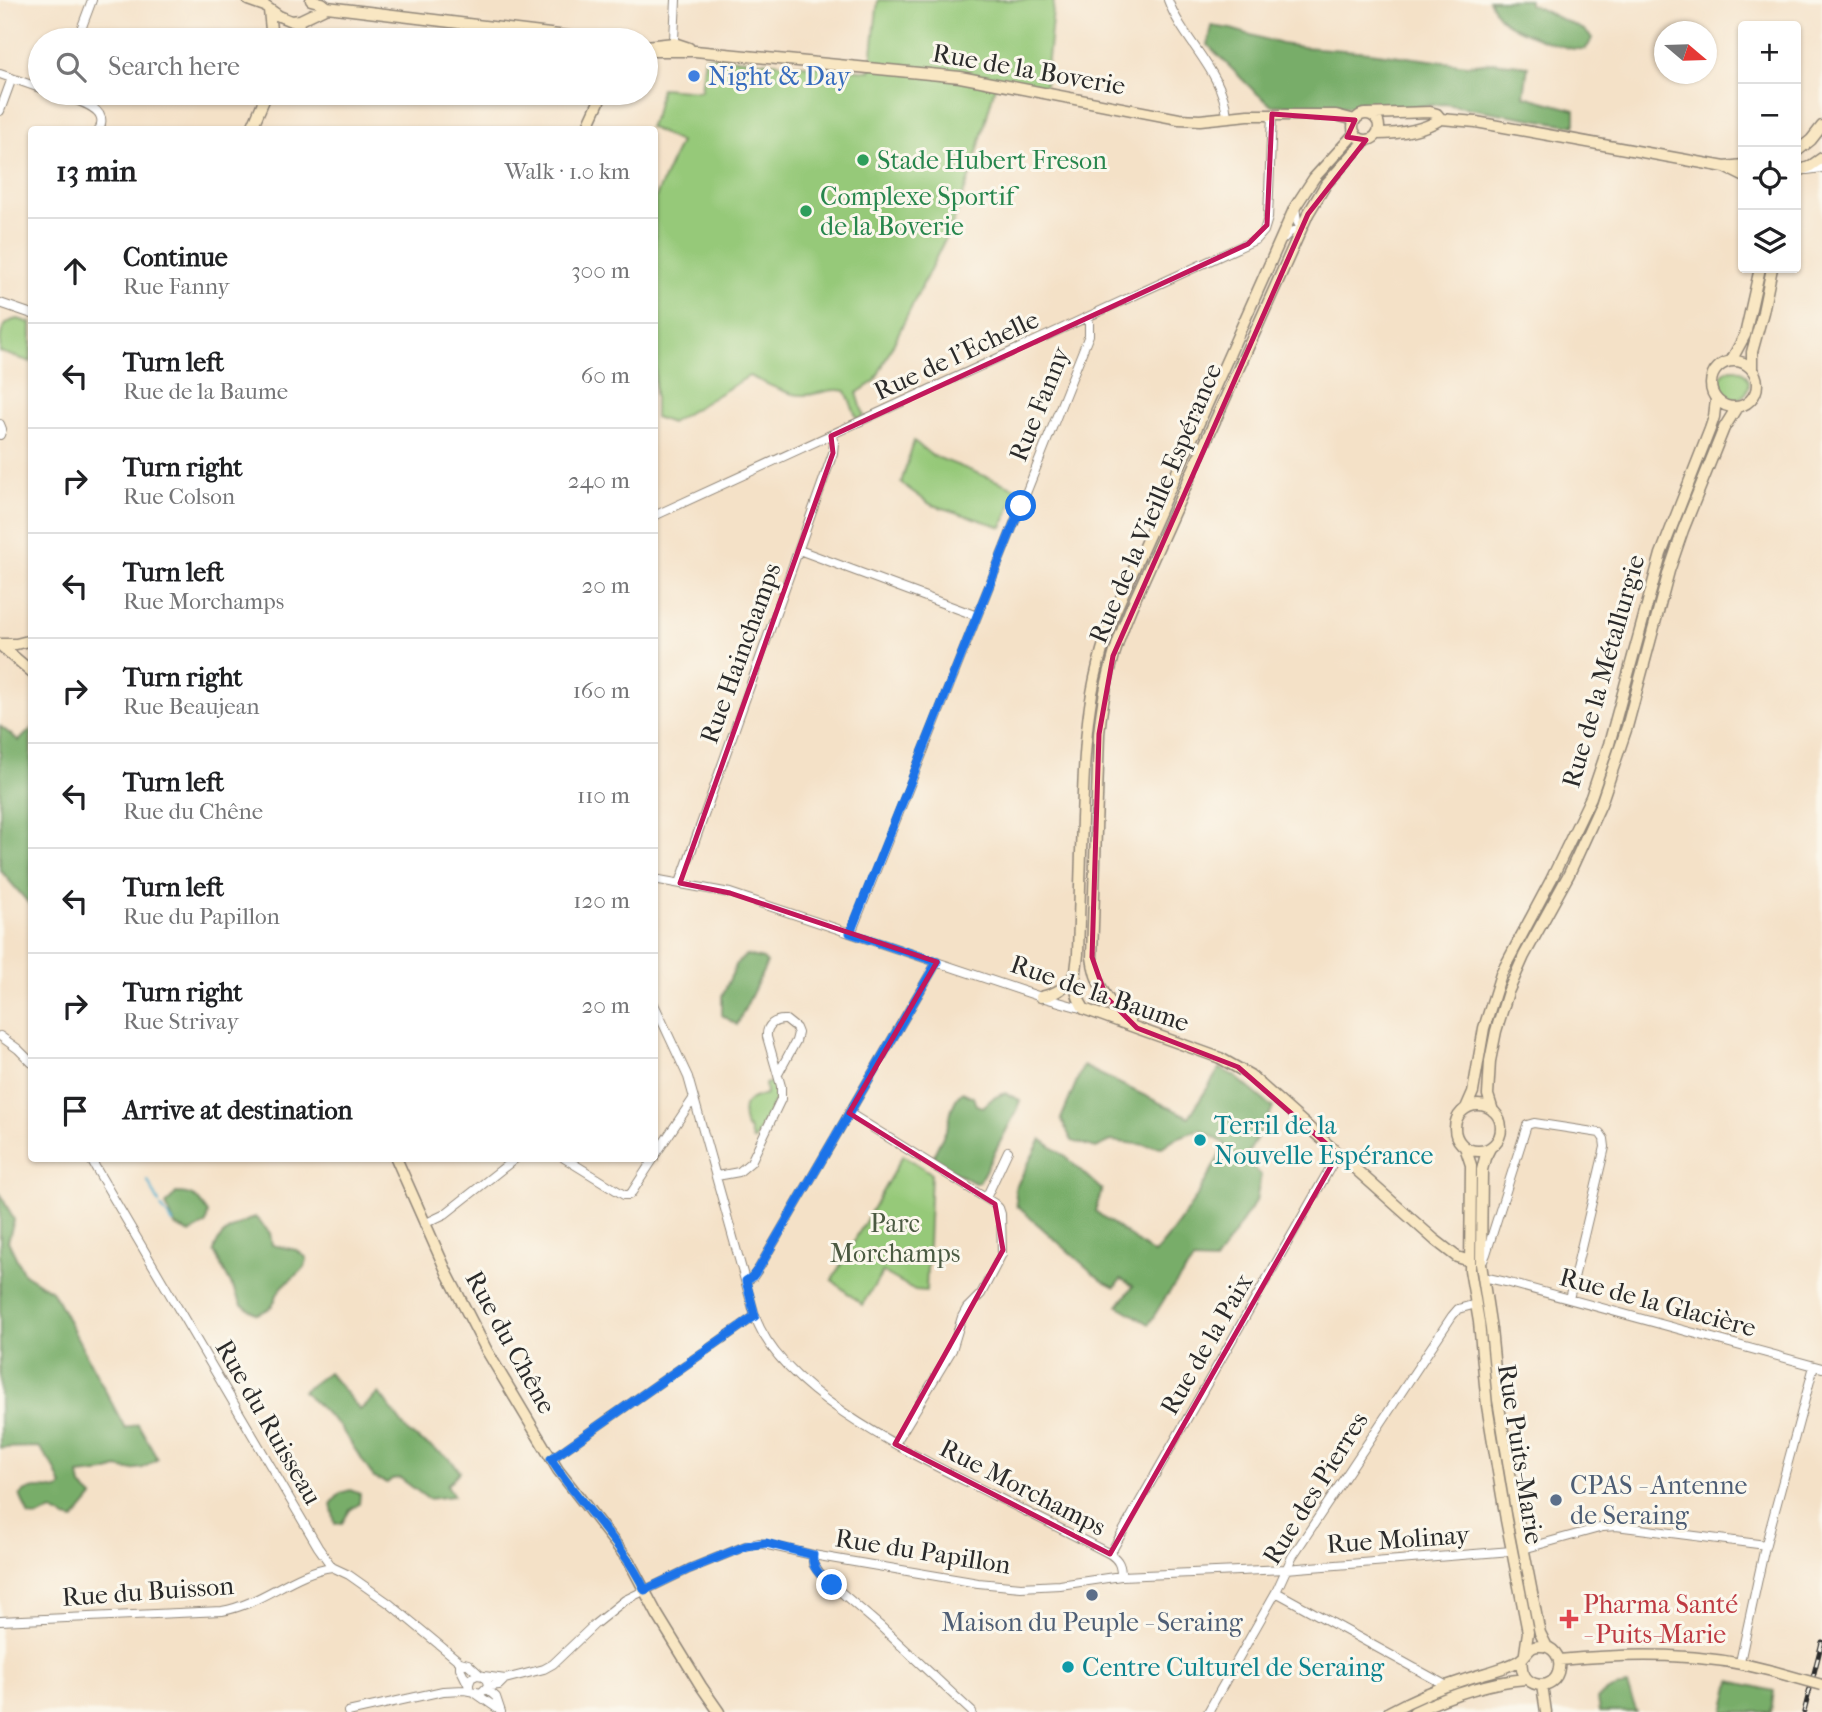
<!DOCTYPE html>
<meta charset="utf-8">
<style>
:root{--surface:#fff;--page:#f6f6f6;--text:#202124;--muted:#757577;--line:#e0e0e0}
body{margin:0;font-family:"IM FELL French Canon",serif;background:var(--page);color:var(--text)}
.controls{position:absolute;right:21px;top:21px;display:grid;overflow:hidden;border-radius:7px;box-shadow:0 2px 5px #0004}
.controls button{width:63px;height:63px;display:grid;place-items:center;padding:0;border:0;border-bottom:2px solid var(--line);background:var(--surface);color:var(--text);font:35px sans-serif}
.compass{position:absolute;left:1654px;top:21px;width:63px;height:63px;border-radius:50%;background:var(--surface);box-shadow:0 2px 5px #0004;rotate:109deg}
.stop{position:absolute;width:21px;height:21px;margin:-16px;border:5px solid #1a73e8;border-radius:50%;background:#fff}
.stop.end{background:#1a73e8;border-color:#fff;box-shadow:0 2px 7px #0008}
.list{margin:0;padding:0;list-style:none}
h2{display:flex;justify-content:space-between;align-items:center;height:91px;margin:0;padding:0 28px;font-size:30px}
h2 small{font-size:23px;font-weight:400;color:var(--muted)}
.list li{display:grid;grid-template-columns:46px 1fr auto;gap:21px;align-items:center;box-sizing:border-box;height:105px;padding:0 28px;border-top:2px solid var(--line)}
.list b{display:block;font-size:26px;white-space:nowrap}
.list p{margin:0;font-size:23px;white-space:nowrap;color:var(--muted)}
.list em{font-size:23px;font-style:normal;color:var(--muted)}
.icon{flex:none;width:38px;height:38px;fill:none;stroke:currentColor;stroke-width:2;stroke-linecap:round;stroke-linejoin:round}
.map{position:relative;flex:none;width:1822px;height:1712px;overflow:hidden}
.search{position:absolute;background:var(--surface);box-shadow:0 2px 5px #0004;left:28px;top:28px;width:630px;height:77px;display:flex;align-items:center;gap:18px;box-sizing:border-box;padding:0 24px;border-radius:38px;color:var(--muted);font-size:26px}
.panel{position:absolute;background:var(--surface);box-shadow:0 2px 5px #0004;left:28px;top:126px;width:630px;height:1036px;border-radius:7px}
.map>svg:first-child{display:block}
.green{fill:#96c979;stroke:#607a52;stroke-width:2}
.forest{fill:#78ad69;stroke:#526c4a;stroke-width:2}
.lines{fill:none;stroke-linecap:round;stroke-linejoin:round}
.stream{stroke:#4dabcb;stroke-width:2.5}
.street-casing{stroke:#908679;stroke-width:10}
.secondary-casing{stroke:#908679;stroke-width:13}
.street{stroke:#fff;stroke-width:8}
.secondary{stroke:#f9e7c3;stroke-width:10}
.rail-casing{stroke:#2b2b2b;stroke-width:5}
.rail{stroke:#fbf7ec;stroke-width:2.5;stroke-dasharray:8;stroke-linecap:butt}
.secondary-bridge-casing{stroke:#908679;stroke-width:13;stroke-linecap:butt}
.secondary-bridge{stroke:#f9e7c3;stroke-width:10}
.route{stroke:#1a73e8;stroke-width:9}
.marked{fill:none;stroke:#c2185b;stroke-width:5;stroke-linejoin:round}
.shop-dot{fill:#3f7fe0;stroke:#fbf7ec;stroke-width:2.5}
.leisure-dot{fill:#2e9e5b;stroke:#fbf7ec;stroke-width:2.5}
.culture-dot{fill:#0f9aa8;stroke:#fbf7ec;stroke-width:2.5}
.service-dot{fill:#5c6f8a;stroke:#fbf7ec;stroke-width:2.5}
.health-dot{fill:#e0444e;stroke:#fbf7ec;stroke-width:2.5}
.labels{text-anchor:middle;stroke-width:6;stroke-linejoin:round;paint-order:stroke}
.street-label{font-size:26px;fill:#2b2b2b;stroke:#fbf7ec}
.shop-label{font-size:26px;fill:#366cbe;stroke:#fbf7ec;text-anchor:start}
.leisure-label{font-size:26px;fill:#27864d;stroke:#fbf7ec;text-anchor:start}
.culture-label{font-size:26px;fill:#0d838f;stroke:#fbf7ec;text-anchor:start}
.park-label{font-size:26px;fill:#4b5a42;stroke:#fbf7ec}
.service-label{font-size:26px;fill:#4e5e75;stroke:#fbf7ec;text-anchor:start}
.health-label{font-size:26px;fill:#be3a42;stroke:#fbf7ec;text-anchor:start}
</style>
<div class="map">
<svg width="1822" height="1712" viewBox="0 0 1822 1712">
<rect width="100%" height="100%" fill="#fbf7ec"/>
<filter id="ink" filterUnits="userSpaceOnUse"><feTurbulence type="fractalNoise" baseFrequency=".0143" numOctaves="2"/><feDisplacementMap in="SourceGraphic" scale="14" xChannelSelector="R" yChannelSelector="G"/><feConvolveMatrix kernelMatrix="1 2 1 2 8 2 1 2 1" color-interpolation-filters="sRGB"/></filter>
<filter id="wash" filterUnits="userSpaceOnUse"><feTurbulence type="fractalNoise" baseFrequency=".00686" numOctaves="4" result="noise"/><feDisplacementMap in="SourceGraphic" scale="28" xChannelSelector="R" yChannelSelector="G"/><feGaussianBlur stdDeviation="1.57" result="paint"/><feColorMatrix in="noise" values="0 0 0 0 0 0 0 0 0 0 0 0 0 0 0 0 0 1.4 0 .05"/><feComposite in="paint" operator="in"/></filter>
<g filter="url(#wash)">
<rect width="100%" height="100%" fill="#f4e1c7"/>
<path class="green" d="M 878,0 L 1054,0 L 1045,88 L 997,79 L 974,164 L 953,223 L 875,381 L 857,393 L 864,416 L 857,419 L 846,391 C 828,387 818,396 802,395 C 786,395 764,382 749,376 L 671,423 L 655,417 L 655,199 L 680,142 L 649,127 L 655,115 L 661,88 L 701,91 L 705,56 L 870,71 Z
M 18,319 L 31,323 L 31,362 L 0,352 C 0,337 0,321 18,319 Z
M1719 384a15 15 0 1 1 30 0a15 15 0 1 1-30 0Z
M 914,441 L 931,455 L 1018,489 L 1002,527 L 930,504 L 901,483 Z
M 774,1081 L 777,1090 L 776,1098 L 754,1141 L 752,1139 L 749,1129 L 746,1128 C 739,1103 744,1101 766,1094 L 765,1084 Z
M 903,1155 L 931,1173 L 926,1291 L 915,1290 L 883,1272 L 862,1305 L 832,1280 Z"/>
<path class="forest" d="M 1489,0 L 1529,0 L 1529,4 L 1534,6 L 1584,30 L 1592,38 C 1590,42 1590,45 1586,48 C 1574,55 1511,29 1502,19 C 1496,14 1492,6 1489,0 Z
M 1212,26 L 1231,29 L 1281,44 L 1303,47 L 1370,52 L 1467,65 L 1493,62 L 1528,66 L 1524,96 L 1575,110 L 1575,126 L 1445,104 L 1403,108 L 1271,105 L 1254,91 L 1208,45 Z
M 0,726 L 19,741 L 31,729 L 31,906 L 0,870 Z
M 746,955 L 763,959 L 767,963 L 737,1025 L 722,1015 L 722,996 L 737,963 Z
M 1083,1066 L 1189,1117 L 1220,1068 L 1236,1077 L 1273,1108 L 1245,1159 L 1261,1175 L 1256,1201 L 1215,1262 L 1193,1261 L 1165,1298 L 1149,1324 L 1118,1306 L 1133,1286 L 1121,1279 L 1115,1287 L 1101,1280 L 1017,1206 L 1015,1189 L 1041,1139 L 1066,1157 L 1102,1190 L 1095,1211 L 1154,1254 C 1183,1221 1206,1184 1225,1144 L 1200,1129 L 1174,1139 L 1162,1147 L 1111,1141 L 1096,1148 L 1072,1141 L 1061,1119 Z
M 962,1092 L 973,1097 L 976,1105 L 983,1107 L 993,1098 L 1005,1093 L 1020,1100 L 1017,1110 L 979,1182 L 975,1183 L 939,1164 L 933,1158 C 936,1146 944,1137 948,1125 C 951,1113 952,1101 962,1092 Z
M 0,1193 L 14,1220 L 8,1241 L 24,1274 L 53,1292 L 125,1428 L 138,1424 L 158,1459 L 143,1468 L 128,1470 L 117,1468 L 106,1472 L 79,1475 L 81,1486 L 93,1497 L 74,1520 L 66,1518 L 52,1511 L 37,1517 L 29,1516 L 20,1495 C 32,1485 44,1488 59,1490 L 62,1486 L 54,1467 L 39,1447 L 0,1448 Z
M 176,1193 C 195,1193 198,1199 208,1213 L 206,1224 L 190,1233 L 175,1226 L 166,1205 Z
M 255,1217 L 270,1233 L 272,1245 L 296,1250 L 307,1258 C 306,1275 288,1277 279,1291 C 276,1296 275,1302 272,1306 C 268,1311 262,1312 257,1314 L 242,1305 L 214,1252 C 217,1232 239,1224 255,1217 Z
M 328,1372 L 360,1410 L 379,1393 L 409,1433 L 450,1459 L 460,1471 L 447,1485 L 454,1496 L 428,1499 L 400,1478 L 392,1479 L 387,1483 L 374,1478 L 340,1427 L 303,1391 Z
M 350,1490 L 360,1494 L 359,1504 L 350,1510 L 342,1523 L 335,1524 L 331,1504 L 340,1493 Z
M 1731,1681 L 1774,1691 L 1771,1712 L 1724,1712 Z
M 1627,1686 L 1637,1712 L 1599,1712 L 1597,1699 C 1606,1690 1615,1687 1627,1686 Z"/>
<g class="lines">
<path class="stream" d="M 148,1181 L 159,1203
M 161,1207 L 173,1223"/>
</g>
</g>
<g filter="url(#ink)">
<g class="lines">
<g class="street-casing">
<path id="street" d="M 1168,0 C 1183,41 1223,71 1227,116
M 77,40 L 92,0
M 671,45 L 674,39 L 676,0
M 0,74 L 40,88
M 54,93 C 66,97 98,104 101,118 C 102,122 101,126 99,130
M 0,111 L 12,78
M 1807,170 L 1822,168
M 1282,240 L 1290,232 L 1301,229 L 1297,221 L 1295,207
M 0,303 L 32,314
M 0,424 L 2,429 L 0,435
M 654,516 L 1257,239 L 1264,231 L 1268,218 L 1272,114
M 799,550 L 977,616
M 654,879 L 730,893 L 1041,997 L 1084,1009
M 680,883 L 833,453 L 834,442 L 831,436
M 851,933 L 1089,335 L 1089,323 L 1088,318
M 654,1004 L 688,1077 L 755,1316 C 782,1396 923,1459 995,1496 C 1033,1515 1072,1534 1110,1554 C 1119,1560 1121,1566 1121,1576
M 0,1036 L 18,1049 L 32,1063
M 849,1113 L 995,1204 L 999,1208 L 1001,1214 L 1002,1254 L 981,1294 L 967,1308 L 962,1317 L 952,1350 L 895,1444
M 654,1157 L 693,1099
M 90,1158 L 318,1547 L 332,1567 L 349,1575 L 390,1604 L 460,1662 L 468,1664 L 480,1675
M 564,1158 L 624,1195 L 629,1195 L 632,1192 L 654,1158
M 717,1176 L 739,1172 L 751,1162 L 781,1099 L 781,1086 L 767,1037 C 766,1025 775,1019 786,1020 L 796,1028 L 798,1033 L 796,1041 L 778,1074
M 986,1198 L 1008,1151
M 424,1224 L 445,1214 L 516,1158
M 1483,1261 L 1486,1254 L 1527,1125 L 1534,1123 L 1600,1133 L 1604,1139 L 1605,1147 L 1569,1299
M 1483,1277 L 1506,1282 L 1822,1368
M 746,1281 L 753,1277 L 759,1268 L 937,962
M 551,1459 L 755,1316
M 1523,1549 L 1603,1527 L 1616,1526 L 1766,1545
M 1110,1554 L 1338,1154
M 813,1555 L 813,1564 L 820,1574 L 879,1625 L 972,1712
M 1276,1592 L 1447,1686
M 0,1621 L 222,1611 C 262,1604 294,1572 332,1567
M 460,1662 L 460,1668 L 469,1686
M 1740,1662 L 1764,1551 L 1814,1366
M 469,1684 L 471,1678 L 477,1675 L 505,1679 L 544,1669 L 553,1664 L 595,1624 L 625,1600 L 689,1569 L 746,1546 L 759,1543 L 813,1555 L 978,1583 L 1021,1587 L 1060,1585 L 1121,1576 L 1286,1569 L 1512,1551
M 488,1686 L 499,1685 L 505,1679
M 487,1689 L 496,1697 L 501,1712
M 475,1693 L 498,1709
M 348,1712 L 443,1691 L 465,1690 L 481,1693 L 488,1686 L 487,1681 L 483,1676
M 1208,1712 L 1276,1592 L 1292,1557 L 1452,1316 L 1458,1309 L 1476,1304"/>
</g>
<g class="secondary-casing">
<path id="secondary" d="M 248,0 L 265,6 L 279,16 L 291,21 L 300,20 L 327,7
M 311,0 L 322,3 L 327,7 L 575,37 L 587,37 L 595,40
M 269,10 L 272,40
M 293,40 L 300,20
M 646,46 L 674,43 L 689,48
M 646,54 L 653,51 L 695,51 L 960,77 L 1179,119 L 1200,120 L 1248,115 L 1336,115 L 1355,120
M 1367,114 L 1430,112 L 1437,114 L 1441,119 L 1476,122 L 1725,167 L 1743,176
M1353 127a13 13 0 1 1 26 0a13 13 0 1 1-26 0Z
M 251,130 L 267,93
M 586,130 L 603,93
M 1355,133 L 1314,178 L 1295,207 L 1121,598 C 1087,675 1085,737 1082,819 C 1081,864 1079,909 1078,954 C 1076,976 1071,988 1084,1009 L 1220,1058 L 1250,1075 L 1435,1240 L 1457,1257 L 1470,1261
M 1377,134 C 1398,134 1423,130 1441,119
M 1796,152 L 1811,140 L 1822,126
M 1725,167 L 1743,165
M 1796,172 L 1809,167 L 1822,158
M 1731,361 L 1745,335 L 1760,268
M1711 384a23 23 0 1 1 46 0a23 23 0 1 1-46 0Z
M 1752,370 L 1752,352 L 1763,312 L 1772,268
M 0,644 L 16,644 L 32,640
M 0,645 L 32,672
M 1041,997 C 1057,994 1066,987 1075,973
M 1130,1022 C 1109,1005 1095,984 1092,957 L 1099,734 C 1103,689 1114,648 1131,608 L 1308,214 L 1326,184 L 1366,140
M1455 1128a23 23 0 1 1 46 0a23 23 0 1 1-46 0Z
M 1466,1108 L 1473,1092 L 1484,1028 L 1501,974 L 1551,880 L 1591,797 L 1609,744 L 1661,554 L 1710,429 L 1714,417 L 1716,399
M 1493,1111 L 1488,1095 L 1490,1061 L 1496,1031 L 1508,992 L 1524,956 L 1569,874 L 1601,804 L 1627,727 L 1669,571 L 1683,530 L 1724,428 L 1737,407
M 1465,1147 L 1471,1165 L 1470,1270 L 1479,1322 L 1487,1406 L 1506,1520 L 1528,1632 L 1525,1653
M 1490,1148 L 1485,1158 L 1482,1170 L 1481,1264 L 1491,1329 L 1498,1400 L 1516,1510 L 1538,1624 L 1540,1633 L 1547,1647
M 396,1158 L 448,1275 L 487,1351 L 558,1470 L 629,1561 L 657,1614 L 701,1686 L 719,1712
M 1559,1660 C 1631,1653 1702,1652 1772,1671
M 1542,1685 L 1546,1712
M 1389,1712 C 1413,1699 1438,1688 1464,1680 C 1477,1675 1492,1672 1505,1667 C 1510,1665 1516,1663 1520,1660 C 1528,1654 1529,1645 1541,1646 C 1553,1646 1561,1657 1559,1668 C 1556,1694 1517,1689 1522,1659
M 1414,1712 C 1448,1696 1488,1682 1526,1679"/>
</g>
<use href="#street" class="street"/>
<use href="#secondary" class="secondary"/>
<g class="rail-casing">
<path id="rail" d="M 1804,1712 L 1822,1642"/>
</g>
<use href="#rail" class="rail"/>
<g class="secondary-bridge-casing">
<path id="secondary-bridge" d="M 1772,1671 L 1822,1685"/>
</g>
<use href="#secondary-bridge" class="secondary-bridge"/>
</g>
</g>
<g class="lines" filter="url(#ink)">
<path class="route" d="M 832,1585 C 822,1576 811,1569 813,1555 L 766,1543 L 746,1546 L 689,1569 L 645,1590 C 622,1541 579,1505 551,1459 L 755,1316 L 746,1281 L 752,1277 L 759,1268 L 937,962 L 850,933 L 1021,506"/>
</g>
<path class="marked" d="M 1272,114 L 1355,120 L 1347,137 L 1366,140 L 1308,214 L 1113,656 L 1099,734 L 1092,957 L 1106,997 L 1137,1028 L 1238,1067 L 1338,1154 L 1110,1554 L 895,1444 L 1003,1250 L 995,1204 L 849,1113 L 937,962 L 730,893 L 680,883 L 833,453 L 831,436 L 1248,244 L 1267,225 Z"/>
<circle class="shop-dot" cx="694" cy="76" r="7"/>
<g class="leisure-dot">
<circle cx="863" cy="160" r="7"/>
<circle cx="806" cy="211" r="7"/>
</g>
<g class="culture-dot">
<circle cx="1200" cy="1140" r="7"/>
<circle cx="1068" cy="1667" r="7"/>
</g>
<g class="service-dot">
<circle cx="1556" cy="1500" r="7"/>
<circle cx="1092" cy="1595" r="7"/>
</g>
<path class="health-dot" d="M1565.5 1608.5h7v7h7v7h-7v7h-7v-7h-7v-7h7z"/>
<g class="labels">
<g class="street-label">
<text transform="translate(1029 69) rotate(10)" y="9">Rue de la Boverie</text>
<text transform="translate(956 355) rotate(-25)" y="9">Rue de l'Echelle</text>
<text transform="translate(1039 404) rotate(-68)" y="9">Rue Fanny</text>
<text transform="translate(1155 503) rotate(-67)" y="9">Rue de la Vieille Espérance</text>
<text transform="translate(740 653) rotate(-70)" y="9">Rue Hainchamps</text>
<text transform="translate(1603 671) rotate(-74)" y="9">Rue de la Métallurgie</text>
<text transform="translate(1100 993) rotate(19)" y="9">Rue de la Baume</text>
<text transform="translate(1658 1302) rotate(15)" y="9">Rue de la Glacière</text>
<text transform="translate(511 1342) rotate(61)" y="9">Rue du Chêne</text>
<text transform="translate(1206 1344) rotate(-60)" y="9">Rue de la Paix</text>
<text transform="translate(269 1422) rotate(60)" y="9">Rue du Ruisseau</text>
<text transform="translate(1521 1454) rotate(81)" y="9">Rue Puits-Marie</text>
<text transform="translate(1023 1487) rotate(27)" y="9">Rue Morchamps</text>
<text transform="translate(1315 1488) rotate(-58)" y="9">Rue des Pierres</text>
<text transform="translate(1398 1539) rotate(-4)" y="9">Rue Molinay</text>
<text transform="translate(923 1551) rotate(9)" y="9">Rue du Papillon</text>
<text transform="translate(148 1591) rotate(-4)" y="9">Rue du Buisson</text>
</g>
<g class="shop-label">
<text x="708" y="85">Night &amp; Day</text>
</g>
<g class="leisure-label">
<text x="877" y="169">Stade Hubert Freson</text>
<text x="820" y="205">Complexe Sportif<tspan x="820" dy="30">de la Boverie</tspan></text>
</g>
<g class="culture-label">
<text x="1214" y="1134">Terril de la<tspan x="1214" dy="30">Nouvelle Espérance</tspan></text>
<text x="1082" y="1676">Centre Culturel de Seraing</text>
</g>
<g class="park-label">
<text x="895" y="1232">Parc<tspan x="895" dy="30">Morchamps</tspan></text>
</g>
<g class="service-label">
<text x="1570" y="1494">CPAS - Antenne<tspan x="1570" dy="30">de Seraing</tspan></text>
<text x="1092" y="1631" text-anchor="middle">Maison du Peuple - Seraing</text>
</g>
<g class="health-label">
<text x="1583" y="1613">Pharma Santé<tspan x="1583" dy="30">- Puits-Marie</tspan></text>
</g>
</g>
</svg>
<div class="controls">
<button>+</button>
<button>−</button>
<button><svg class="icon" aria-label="locate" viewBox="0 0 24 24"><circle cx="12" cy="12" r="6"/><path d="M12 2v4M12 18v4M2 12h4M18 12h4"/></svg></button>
<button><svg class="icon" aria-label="layers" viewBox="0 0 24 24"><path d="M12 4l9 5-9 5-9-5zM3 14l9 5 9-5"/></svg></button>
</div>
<svg class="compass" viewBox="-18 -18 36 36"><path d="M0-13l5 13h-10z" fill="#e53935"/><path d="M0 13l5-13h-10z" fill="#757577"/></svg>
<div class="stop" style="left:1021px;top:506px"></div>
<div class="stop end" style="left:832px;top:1585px"></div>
<div class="search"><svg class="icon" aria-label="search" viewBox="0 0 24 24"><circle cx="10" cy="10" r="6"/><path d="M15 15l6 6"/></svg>Search here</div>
<section class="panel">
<h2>13 min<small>Walk · 1.0 km</small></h2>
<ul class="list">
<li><svg class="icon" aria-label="ahead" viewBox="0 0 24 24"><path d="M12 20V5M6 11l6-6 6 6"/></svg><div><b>Continue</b><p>Rue Fanny</p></div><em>300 m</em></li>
<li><svg class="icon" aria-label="left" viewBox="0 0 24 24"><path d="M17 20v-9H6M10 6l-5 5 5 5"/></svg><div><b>Turn left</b><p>Rue de la Baume</p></div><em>60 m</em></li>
<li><svg class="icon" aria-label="right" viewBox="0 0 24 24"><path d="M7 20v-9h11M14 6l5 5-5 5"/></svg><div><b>Turn right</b><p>Rue Colson</p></div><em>240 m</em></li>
<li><svg class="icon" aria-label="left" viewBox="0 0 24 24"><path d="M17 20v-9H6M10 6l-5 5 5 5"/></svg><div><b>Turn left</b><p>Rue Morchamps</p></div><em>20 m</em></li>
<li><svg class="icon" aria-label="right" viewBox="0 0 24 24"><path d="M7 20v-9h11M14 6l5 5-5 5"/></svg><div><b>Turn right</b><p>Rue Beaujean</p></div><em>160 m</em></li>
<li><svg class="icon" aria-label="left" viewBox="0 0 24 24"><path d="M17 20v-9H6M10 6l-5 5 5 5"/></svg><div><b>Turn left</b><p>Rue du Chêne</p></div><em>110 m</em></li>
<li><svg class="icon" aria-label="left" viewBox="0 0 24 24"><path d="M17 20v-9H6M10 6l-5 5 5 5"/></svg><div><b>Turn left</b><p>Rue du Papillon</p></div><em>120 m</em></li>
<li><svg class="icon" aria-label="right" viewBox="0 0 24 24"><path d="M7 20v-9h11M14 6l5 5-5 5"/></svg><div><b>Turn right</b><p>Rue Strivay</p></div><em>20 m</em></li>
<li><svg class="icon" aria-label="arrive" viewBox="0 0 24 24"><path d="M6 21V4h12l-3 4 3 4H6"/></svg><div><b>Arrive at destination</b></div></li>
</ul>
</section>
</div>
